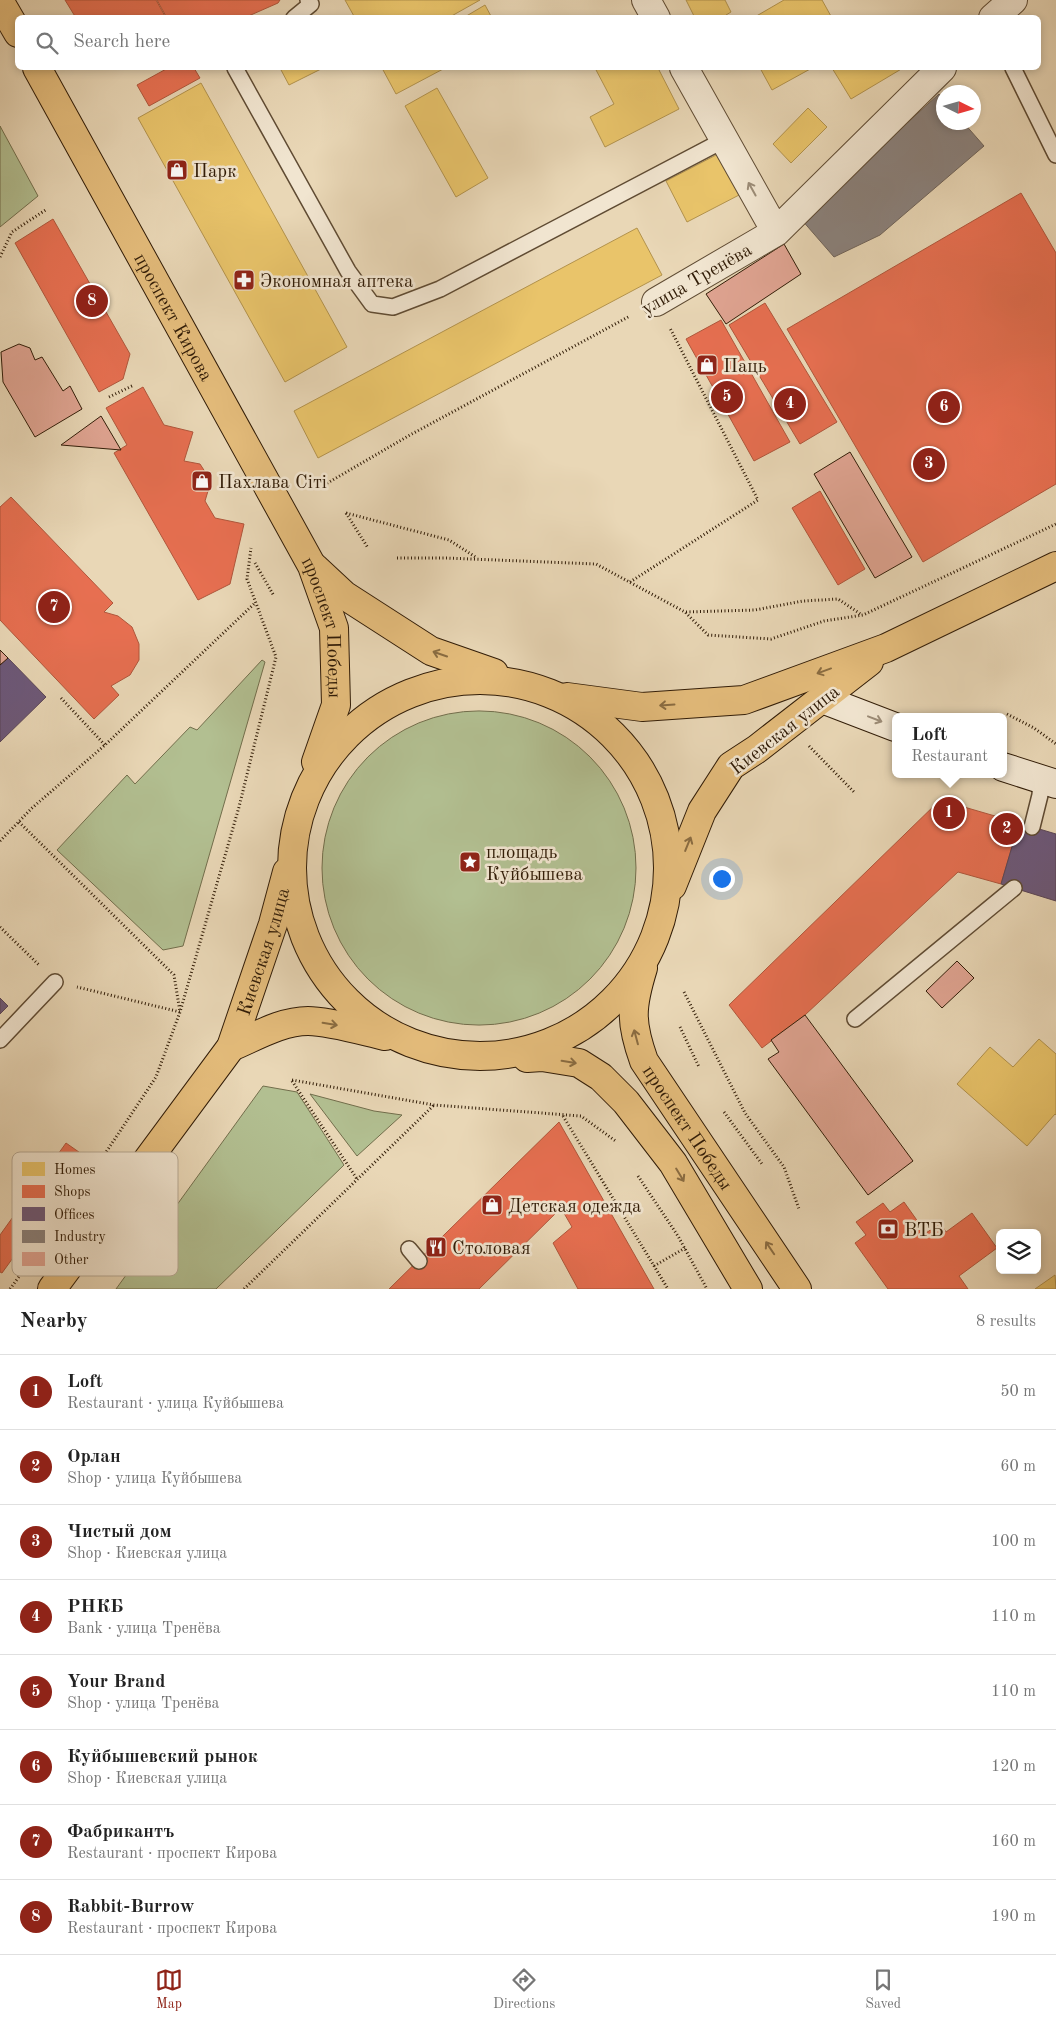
<!DOCTYPE html>
<meta charset="utf-8">
<style>
:root{--surface:#fff;--page:#f6f6f6;--text:#222;--muted:#767676;--line:#e0e0e0;--accent:#8f2418}
body{margin:0;font-family:"Old Standard TT",serif;background:var(--page);color:var(--text)}
.controls{position:absolute;right:15px;bottom:15px;display:grid;overflow:hidden;border-radius:8px;box-shadow:0 2px 8px #0003}
.controls button{width:45px;height:45px;display:grid;place-items:center;padding:0;border:0;border-bottom:1px solid var(--line);background:var(--surface);color:var(--text);font:25px sans-serif}
.compass{position:absolute;left:936px;top:85px;width:45px;height:45px;border-radius:50%;background:var(--surface);box-shadow:0 2px 8px #0003;rotate:95deg}
.you{position:absolute;left:721px;top:878px;width:18px;height:18px;margin:-12px;border:4px solid #fff;border-radius:50%;background:#1a73e8;box-shadow:0 0 0 8px #1a73e833}
.badge{display:grid;place-items:center;width:32px;height:32px;border-radius:50%;background:var(--accent);color:#fff;font-size:16px;font-weight:700}
.pin{position:absolute;translate:-50% -50%;border:2px solid #fff;box-shadow:0 1px 5px #0006}
.popup{position:absolute;left:892px;top:713px;width:115px;height:65px;box-sizing:border-box;display:grid;place-content:center;border-radius:8px;background:var(--surface);filter:drop-shadow(0 1px 4px #0005);font-size:16px;white-space:nowrap;color:var(--muted)}
.popup b{font-size:19px;color:var(--text)}
.popup::after{content:'';position:absolute;left:50%;top:100%;margin-left:-10px;border:10px solid transparent;border-top-color:var(--surface)}
.list{margin:0;padding:0;list-style:none}
h2{display:flex;justify-content:space-between;align-items:center;height:65px;margin:0;padding:0 20px;font-size:21px}
h2 small{font-size:16px;font-weight:400;color:var(--muted)}
.list li{display:grid;grid-template-columns:32px 1fr auto;gap:15px;align-items:center;box-sizing:border-box;height:75px;padding:0 20px;border-top:1px solid var(--line)}
.list b{display:block;font-size:19px;white-space:nowrap}
.list p{margin:0;font-size:16px;white-space:nowrap;color:var(--muted)}
.list em{font-size:16px;font-style:normal;color:var(--muted)}
.icon{flex:none;width:28px;height:28px;fill:none;stroke:currentColor;stroke-width:2;stroke-linecap:round;stroke-linejoin:round}
.map{position:relative;flex:none;width:1056px;height:1289px;overflow:hidden}
.search{position:absolute;background:var(--surface);box-shadow:0 2px 8px #0003;left:15px;right:15px;top:15px;height:55px;display:flex;align-items:center;gap:12px;box-sizing:border-box;padding:0 18px;border-radius:8px;color:var(--muted);font-size:19px}
.sheet{height:665px;background:var(--surface)}
nav{display:flex;justify-content:space-around;align-items:center;box-sizing:border-box;height:70px;border-top:1px solid var(--line);background:var(--surface);font-size:14px;color:var(--muted)}
nav a{display:grid;justify-items:center;gap:2px}
nav .on{color:var(--accent)}
.map>svg:first-child{display:block}
.green{fill:#b2bf91;stroke:#726e4c}
.homes{fill:#e9c46a;stroke:#b2924c}
.shops{fill:#e76f51;stroke:#b0563b}
.offices{fill:#6d597a;stroke:#5b4758}
.industry{fill:#8a817c;stroke:#6f6359}
.building{fill:#e0a492;stroke:#311c07}
.lines{fill:none;stroke-linecap:round;stroke-linejoin:round}
.lane-casing{stroke:#5f4b33;stroke-width:18}
.street-casing{stroke:#5f4b33;stroke-width:30}
.secondary-casing{stroke:#311c07;stroke-width:30}
.primary-casing{stroke:#311c07;stroke-width:30}
.path{stroke:#311c07;stroke-width:3;stroke-dasharray:1 2.5;stroke-linecap:butt}
.lane{stroke:#f1e5d0;stroke-width:15}
.street{stroke:#f1e5d0;stroke-width:28}
.secondary{stroke:#f1e5d0;stroke-width:28}
.primary{stroke:#e4bc7b;stroke-width:28}
.oneway{stroke:#9b8b76}
.oneway2{stroke:#8a6c41}
.labels{text-anchor:middle;stroke-width:5;stroke-linejoin:round;paint-order:stroke}
.poi-label{font-size:19px;fill:#311c07;stroke:#f1e5d0;text-anchor:start}
.street-label{font-size:19px;fill:#311c07;stroke:#f1e5d0}
.key{fill:#f1e5d0;stroke:#b7a994;stroke-width:1}
.key-label{font-size:14px;fill:#311c07}
</style>
<div class="map">
<svg width="1056" height="1289" viewBox="0 0 1056 1289">
<rect width="100%" height="100%" fill="#e9d7b6"/>
<filter id="stains"><feTurbulence type="fractalNoise" baseFrequency=".004" numOctaves="4"/><feColorMatrix values="0 0 0 0 .2 0 0 0 0 .09 0 0 0 0 .02 0 0 0 .5 -.17"/></filter>
<radialGradient id="worn" r=".72"><stop offset=".6" stop-color="#630" stop-opacity="0"/><stop offset="1" stop-color="#630" stop-opacity=".3"/></radialGradient>
<path class="green" d="M 0,126 L 38,196 L 0,227 Z
M 262,660 L 265,662 L 183,946 L 163,950 L 57,850 L 127,775 L 135,784 L 190,727 L 197,730 Z
M322 868a157 157 0 1 1 314 0a157 157 0 1 1-314 0Z
M 263,1086 L 297,1092 L 344,1165 L 216,1289 L 116,1289 Z
M 310,1094 L 374,1111 L 402,1115 L 357,1156 Z"/>
<path class="homes" d="M 345,0 L 480,0 L 448,18 L 355,18 Z
M 686,0 L 725,0 L 731,12 L 726,15 L 727,18 L 695,18 Z
M 784,0 L 822,0 L 832,18 L 753,18 Z
M 485,5 L 492,18 L 463,18 Z
M 280,68 L 323,68 L 289,85 Z
M 382,68 L 445,68 L 396,94 Z
M 595,68 L 658,68 L 679,109 L 605,147 L 590,117 L 614,104 Z
M 760,68 L 812,68 L 772,90 Z
M 832,68 L 903,68 L 851,99 Z
M 201,83 L 347,347 L 285,382 L 138,118 Z
M 437,88 L 488,178 L 456,197 L 405,106 Z
M 808,108 L 827,127 L 791,163 L 773,144 Z
M 720,153 L 741,194 L 687,222 L 666,181 Z
M 637,228 L 662,275 L 318,458 L 294,411 Z
M 1039,1039 L 1056,1054 L 1056,1115 L 1055,1114 L 1027,1146 L 957,1084 L 990,1047 L 1013,1067 Z
M 1055,1275 L 1056,1289 L 1035,1289 Z"/>
<path class="shops" d="M 65,0 L 156,0 L 166,18 L 76,18 Z
M 157,0 L 280,0 L 278,3 L 244,18 L 167,18 Z
M 168,68 L 194,68 L 200,78 L 149,106 L 137,85 Z
M 1021,193 L 1056,253 L 1056,484 L 923,562 L 787,329 Z
M 53,219 L 130,354 L 123,379 L 99,392 L 15,243 Z
M 765,303 L 837,422 L 800,444 L 729,325 Z
M 721,320 L 790,442 L 754,461 L 686,339 Z
M 143,387 L 164,425 L 193,432 L 184,461 L 200,464 L 211,481 L 205,501 L 215,518 L 244,524 L 230,584 L 198,600 L 114,453 L 127,445 L 106,408 Z
M 820,491 L 865,569 L 838,585 L 792,508 Z
M 11,497 L 113,603 L 104,612 L 118,616 L 132,627 L 139,644 L 139,660 L 130,675 L 111,686 L 119,695 L 94,719 L 0,620 L 0,507 Z
M 940,800 L 1019,823 L 1001,884 L 958,872 L 805,1015 L 762,1048 L 729,1005 Z
M 559,1122 L 654,1289 L 578,1289 L 553,1243 L 572,1227 L 561,1208 L 479,1289 L 389,1289 Z
M 66,1143 L 86,1157 L 2,1273 L 0,1272 L 0,1235 Z
M 904,1202 L 926,1233 L 940,1223 L 946,1232 L 972,1213 L 997,1248 L 959,1276 L 968,1289 L 888,1289 L 855,1243 L 866,1235 L 856,1222 L 883,1203 L 890,1212 Z"/>
<path class="offices" d="M 8,658 L 46,697 L 0,742 L 0,665 Z
M 1019,823 L 1056,834 L 1056,901 L 1001,884 Z
M 0,998 L 8,1006 L 0,1014 Z"/>
<path class="industry" d="M 939,94 L 944,100 L 944,122 L 963,122 L 984,146 L 880,235 L 834,257 L 801,219 Z"/>
<path class="building" d="M 784,244 L 801,274 L 726,324 L 706,294 Z
M 19,344 L 30,348 L 35,360 L 42,357 L 63,391 L 70,386 L 82,409 L 35,437 L 3,382 L 1,352 Z
M 101,416 L 121,450 L 61,445 Z
M 850,452 L 912,557 L 875,578 L 814,474 Z
M 0,650 L 8,658 L 0,665 Z
M 957,961 L 974,978 L 942,1008 L 926,991 Z
M 805,1015 L 913,1161 L 868,1195 L 768,1059 L 779,1052 L 771,1040 Z"/>
<g class="lines">
<g class="lane-casing">
<path id="lane" d="M 294,18 L 311,4 L 308,0
M 235,68 L 348,271 L 372,304 L 393,307 L 440,289 L 724,140
M 1013,68 L 1056,155
M 1032,827 L 1040,795 L 1041,780
M 855,1019 L 1014,888
M 0,1040 L 55,982
M 409,1249 L 419,1261"/>
</g>
<g class="street-casing">
<path id="street" d="M 646,0 L 656,18
M 993,18 L 1013,0
M 684,68 L 776,232
M 656,302 L 776,232 L 942,68"/>
</g>
<g class="secondary-casing">
<path id="secondary" d="M 822,699 L 895,727
M 1003,767 L 1056,784"/>
</g>
<g class="primary-casing">
<g id="primary">
<path d="M 0,2 L 18,33"/>
<path id="s1" d="M 37,68 L 312,566 L 334,628 L 336,705 L 316,762"/>
<path d="M 315,568 L 344,595 L 431,651 L 494,673"/>
<circle cx="480" cy="868" r="188"/>
<path d="M 567,697 L 642,707 L 744,700 L 886,648 L 1056,566"/>
<path d="M 672,886 L 702,811 L 731,766 L 757,749 L 869,662"/>
<path id="s2" d="M 643,968 C 631,1007 630,1022 644,1061 L 797,1289"/>
<path d="M 231,1047 C 255,1037 281,1021 308,1021 C 329,1021 363,1031 385,1036"/>
<path d="M 527,1058 L 542,1057 L 579,1063 L 601,1077 L 626,1102 L 673,1163 L 748,1289"/>
<path id="s3" d="M 52,1289 L 231,1047 L 273,924 L 287,872"/>
</g>
</g>
<path class="path" d="M 0,257 L 12,232 L 47,209
M 109,397 L 134,385
M 324,485 L 410,435 L 630,316
M 346,513 L 449,540 L 477,558
M 346,513 L 368,548
M 397,558 L 446,558 L 596,564 L 685,612 L 708,635 L 771,639 L 824,621 L 863,615 L 1056,524
M 255,563 L 274,596
M 630,582 L 758,500 L 670,328
M 686,612 L 755,610 L 803,601 L 838,599 L 862,615
M 61,698 L 105,745
M 1007,714 L 1034,728 L 1056,744
M 809,746 L 855,793
M 19,822 L 174,975 L 180,1012 L 77,987
M 0,841 L 32,808 L 105,745 L 255,603
M 0,927 L 40,966
M 684,992 L 745,1113 L 784,1167 L 799,1209
M 680,1027 L 699,1067
M 292,1080 L 434,1105 L 581,1116 L 617,1142
M 292,1081 L 357,1179
M 724,1112 L 762,1164
M 563,1116 L 668,1289
M 638,1176 L 678,1236 L 707,1289
M 654,1266 L 685,1248
M 10,1289 L 63,1217 L 156,1077 L 180,1012 L 239,807 L 276,657 L 247,579 L 251,548
M 244,1289 L 434,1105"/>
<use href="#lane" class="lane"/>
<use href="#street" class="street"/>
<use href="#secondary" class="secondary"/>
<use href="#primary" class="primary"/>
</g>
<defs><path id="oneway-shaft" d="M-6 0H5M1.5-3L5.5 0L1.5 3" fill="none" stroke-width="1.6" stroke-linecap="round" stroke-linejoin="round" transform="scale(1.25)"/></defs>
<g class="oneway">
<use href="#oneway-shaft" transform="translate(752 189) rotate(-119)"/>
<use href="#oneway-shaft" transform="translate(875 719) rotate(21)"/>
</g>
<g class="oneway2">
<use href="#oneway-shaft" transform="translate(440 654) rotate(-161)"/>
<use href="#oneway-shaft" transform="translate(824 671) rotate(160)"/>
<use href="#oneway-shaft" transform="translate(667 705) rotate(176)"/>
<use href="#oneway-shaft" transform="translate(688 844) rotate(-68)"/>
<use href="#oneway-shaft" transform="translate(330 1024) rotate(9)"/>
<use href="#oneway-shaft" transform="translate(636 1037) rotate(-105)"/>
<use href="#oneway-shaft" transform="translate(569 1062) rotate(9)"/>
<use href="#oneway-shaft" transform="translate(680 1175) rotate(59)"/>
<use href="#oneway-shaft" transform="translate(770 1248) rotate(-124)"/>
</g>
<defs>
<g id="shop-square" transform="scale(1.125)"><rect x="-9" y="-9" width="18" height="18" rx="4" fill="#8f2418" stroke="#f1e5d0"/><path d="M-5-2.5h2.3a2.7 3.5 0 0 1 5.4 0H5L5.5 6h-11ZM-1.5-2.5h3a1.5 2.3 0 0 0-3 0Z" fill="#fff"/></g>
<g id="pharmacy-square" transform="scale(1.125)"><rect x="-9" y="-9" width="18" height="18" rx="4" fill="#8f2418" stroke="#f1e5d0"/><path d="M-2-6h4v4h4v4h-4v4h-4v-4h-4v-4h4Z" fill="#fff"/></g>
<g id="sight-square" transform="scale(1.125)"><rect x="-9" y="-9" width="18" height="18" rx="4" fill="#8f2418" stroke="#f1e5d0"/><path d="M0-6L1.8-2.2L6-1.7L2.9 1.2L3.7 5.4L0 3.3L-3.7 5.4L-2.9 1.2L-6-1.7L-1.8-2.2Z" fill="#fff"/></g>
<g id="bank-square" transform="scale(1.125)"><rect x="-9" y="-9" width="18" height="18" rx="4" fill="#8f2418" stroke="#f1e5d0"/><path d="M-6-4H6V4H-6ZM0-2.3a2.3 2.3 0 1 0 0 4.6a2.3 2.3 0 1 0 0-4.6Z" fill="#fff"/></g>
<g id="restaurant-square" transform="scale(1.125)"><rect x="-9" y="-9" width="18" height="18" rx="4" fill="#8f2418" stroke="#f1e5d0"/><path d="M-5-6h1v4h1v-4h1v4h1v-4h1v5L-1.5 .5V6h-2V.5L-5-1ZM5-6V6H3V1.5H1.5Q1.5-4 5-6Z" fill="#fff"/></g>
</defs>
<g fill-rule="evenodd">
<use href="#shop-square" x="177" y="170"/>
<use href="#pharmacy-square" x="244" y="280"/>
<use href="#shop-square" x="707" y="365"/>
<use href="#shop-square" x="202" y="481"/>
<use href="#sight-square" x="470" y="862"/>
<use href="#shop-square" x="492" y="1205"/>
<use href="#bank-square" x="888" y="1229"/>
<use href="#restaurant-square" x="436" y="1247"/>
</g>
<g class="labels">
<g class="poi-label">
<text x="193" y="177">Парк</text>
<text x="260" y="287">Экономная аптека</text>
<text x="723" y="372">Паць</text>
<text x="218" y="488">Пахлава Сіті</text>
<text x="486" y="858">площадь<tspan x="486" dy="22">Куйбышева</tspan></text>
<text x="508" y="1212">Детская одежда</text>
<text x="904" y="1236">ВТБ</text>
<text x="452" y="1254">Столовая</text>
</g>
<g class="street-label">
<text transform="translate(696 278) rotate(-30)" y="7">улица Тренёва</text>
<text dy="7" stroke="none"><textPath href="#s1" startOffset="284">проспект Кирова</textPath></text>
<text dy="7" stroke="none"><textPath href="#s1" startOffset="632">проспект Победы</textPath></text>
<text transform="translate(784 729) rotate(-38)" y="7">Киевская улица</text>
<text dy="7" stroke="none"><textPath href="#s3" startOffset="402">Киевская улица</textPath></text>
<text dy="7" stroke="none"><textPath href="#s2" startOffset="175">проспект Победы</textPath></text>
</g>
</g>
<rect x="12" y="1152" width="166" height="124" rx="8" class="key"/>
<rect x="22" y="1162" width="23" height="14" fill="#e9c46a"/>
<rect x="22" y="1185" width="23" height="13" fill="#e76f51"/>
<rect x="22" y="1207" width="23" height="14" fill="#6d597a"/>
<rect x="22" y="1230" width="23" height="13" fill="#8a817c"/>
<rect x="22" y="1252" width="23" height="14" fill="#e0a492"/>
<g class="key-label">
<text x="54" y="1174">Homes</text>
<text x="54" y="1196">Shops</text>
<text x="54" y="1219">Offices</text>
<text x="54" y="1241">Industry</text>
<text x="54" y="1264">Other</text>
</g>
<rect width="100%" height="100%" filter="url(#stains)"/>
<rect width="100%" height="100%" fill="url(#worn)"/>
</svg>
<div class="controls">
<button><svg class="icon" aria-label="layers" viewBox="0 0 24 24"><path d="M12 4l9 5-9 5-9-5zM3 14l9 5 9-5"/></svg></button>
</div>
<svg class="compass" viewBox="-18 -18 36 36"><path d="M0-13l5 13h-10z" fill="#e53935"/><path d="M0 13l5-13h-10z" fill="#767676"/></svg>
<div class="you"></div>
<div class="pin badge" style="left:949px;top:813px">1</div>
<div class="popup"><b>Loft</b>Restaurant</div>
<div class="pin badge" style="left:1007px;top:829px">2</div>
<div class="pin badge" style="left:929px;top:464px">3</div>
<div class="pin badge" style="left:790px;top:404px">4</div>
<div class="pin badge" style="left:727px;top:397px">5</div>
<div class="pin badge" style="left:944px;top:407px">6</div>
<div class="pin badge" style="left:54px;top:607px">7</div>
<div class="pin badge" style="left:92px;top:301px">8</div>
<div class="search"><svg class="icon" aria-label="search" viewBox="0 0 24 24"><circle cx="10" cy="10" r="6"/><path d="M15 15l6 6"/></svg>Search here</div>
</div>
<section class="sheet">
<h2>Nearby<small>8 results</small></h2>
<ul class="list">
<li><span class="badge">1</span><div><b>Loft</b><p>Restaurant · улица Куйбышева</p></div><em>50 m</em></li>
<li><span class="badge">2</span><div><b>Орлан</b><p>Shop · улица Куйбышева</p></div><em>60 m</em></li>
<li><span class="badge">3</span><div><b>Чистый дом</b><p>Shop · Киевская улица</p></div><em>100 m</em></li>
<li><span class="badge">4</span><div><b>РНКБ</b><p>Bank · улица Тренёва</p></div><em>110 m</em></li>
<li><span class="badge">5</span><div><b>Your Brand</b><p>Shop · улица Тренёва</p></div><em>110 m</em></li>
<li><span class="badge">6</span><div><b>Куйбышевский рынок</b><p>Shop · Киевская улица</p></div><em>120 m</em></li>
<li><span class="badge">7</span><div><b>Фабрикантъ</b><p>Restaurant · проспект Кирова</p></div><em>160 m</em></li>
<li><span class="badge">8</span><div><b>Rabbit-Burrow</b><p>Restaurant · проспект Кирова</p></div><em>190 m</em></li>
</ul>
</section>
<nav>
<a class="on"><svg class="icon" aria-label="map" viewBox="0 0 24 24"><path d="M3 6l6-2 6 2 6-2v14l-6 2-6-2-6 2zM9 4v14M15 6v14"/></svg>Map</a>
<a><svg class="icon" aria-label="directions" viewBox="0 0 24 24"><path d="M12 3l9 9-9 9-9-9zM9 14v-3h6M13 9l2 2-2 2"/></svg>Directions</a>
<a><svg class="icon" aria-label="saved" viewBox="0 0 24 24"><path d="M7 4h10v16l-5-4-5 4z"/></svg>Saved</a>
</nav>
